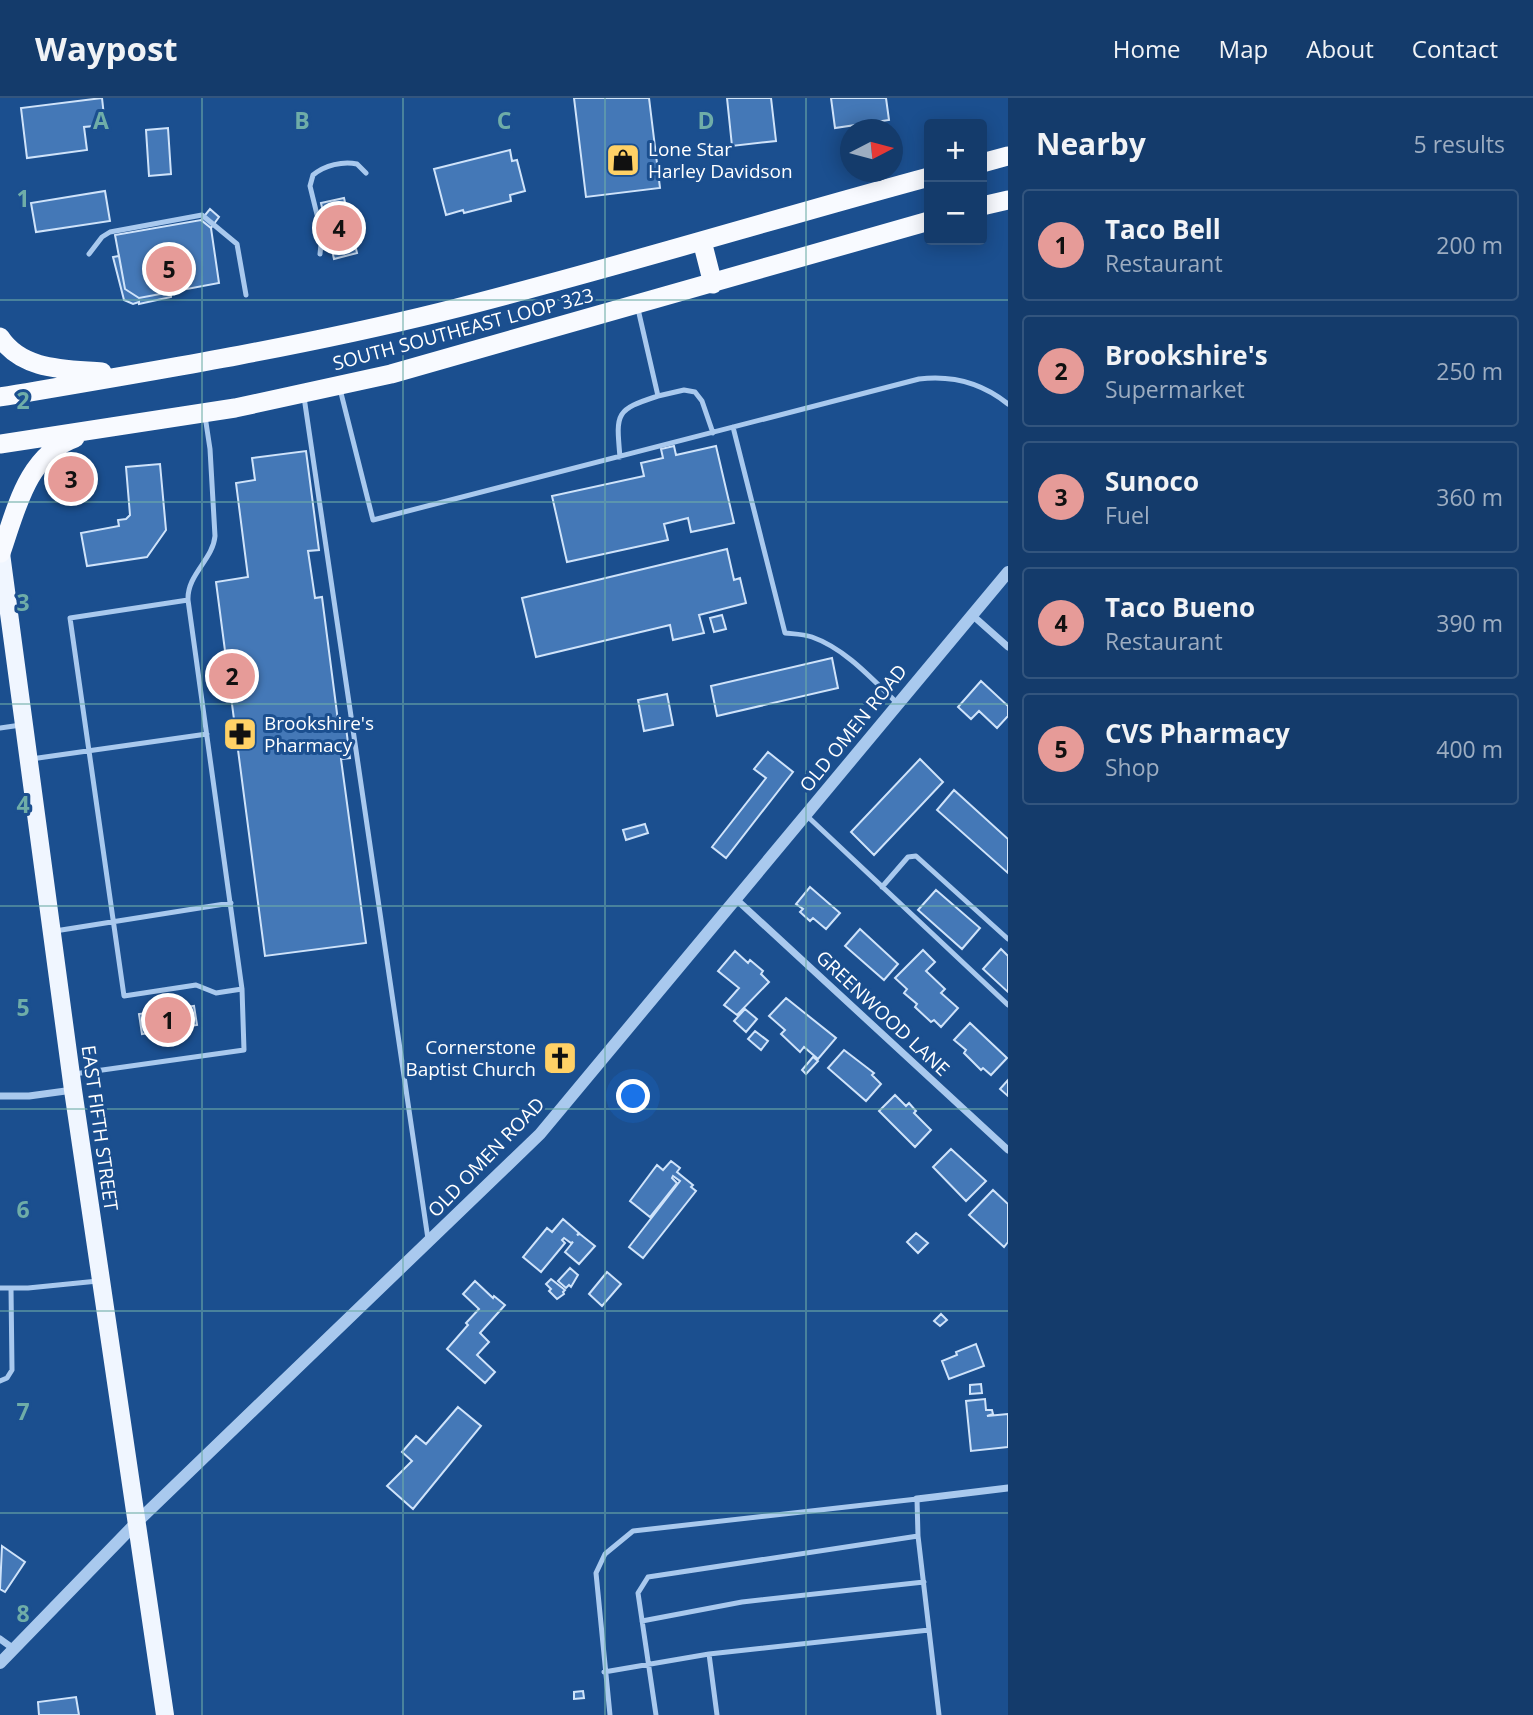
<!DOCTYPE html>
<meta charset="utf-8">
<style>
:root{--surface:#143b6b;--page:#1d4271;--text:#f1f3f6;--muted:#9dadc1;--line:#33557e;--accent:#e69b98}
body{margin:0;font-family:"Open Sans",sans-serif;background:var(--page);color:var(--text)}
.controls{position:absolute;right:21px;top:21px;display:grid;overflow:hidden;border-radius:7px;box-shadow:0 4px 18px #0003}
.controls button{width:63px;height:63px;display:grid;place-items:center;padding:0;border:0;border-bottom:2px solid var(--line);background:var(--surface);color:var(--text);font:35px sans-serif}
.compass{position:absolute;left:840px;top:21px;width:63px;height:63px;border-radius:50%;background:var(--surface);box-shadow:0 4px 18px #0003;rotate:84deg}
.you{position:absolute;left:634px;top:999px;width:24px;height:24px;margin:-18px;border:5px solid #fff;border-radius:50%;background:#1a73e8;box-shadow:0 0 0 10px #1a73e833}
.badge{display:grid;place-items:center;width:46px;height:46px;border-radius:50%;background:var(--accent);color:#111;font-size:23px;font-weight:700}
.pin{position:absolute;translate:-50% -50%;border:4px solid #fff;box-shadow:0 2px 7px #0006}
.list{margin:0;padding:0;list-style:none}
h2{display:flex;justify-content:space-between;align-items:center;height:91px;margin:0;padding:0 28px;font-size:30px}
h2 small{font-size:23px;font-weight:400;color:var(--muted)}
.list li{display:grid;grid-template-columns:46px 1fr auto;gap:21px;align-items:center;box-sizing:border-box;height:112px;margin:0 14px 14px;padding:0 14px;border:2px solid var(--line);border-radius:7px}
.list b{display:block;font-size:26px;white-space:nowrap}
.list p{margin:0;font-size:23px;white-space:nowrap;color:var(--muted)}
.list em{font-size:23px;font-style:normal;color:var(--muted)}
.map{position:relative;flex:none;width:1008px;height:1617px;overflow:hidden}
header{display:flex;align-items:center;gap:42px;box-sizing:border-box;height:98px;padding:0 35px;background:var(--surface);border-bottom:2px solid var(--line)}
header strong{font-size:33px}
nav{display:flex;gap:38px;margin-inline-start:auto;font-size:24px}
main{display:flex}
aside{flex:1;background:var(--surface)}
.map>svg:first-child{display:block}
.building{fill:#4478b7;stroke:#cfe3fa;stroke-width:2}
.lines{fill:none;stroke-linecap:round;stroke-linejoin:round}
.service{stroke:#a9c9ee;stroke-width:5}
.minor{stroke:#a9c9ee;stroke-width:7}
.tertiary{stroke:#a9c9ee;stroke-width:12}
.primary{stroke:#f0f6ff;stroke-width:18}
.trunk{stroke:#f8faff;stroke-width:19}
.grid{fill:none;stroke:#6fada8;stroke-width:2;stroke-opacity:0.55}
.labels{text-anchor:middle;stroke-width:6;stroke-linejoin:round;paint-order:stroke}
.poi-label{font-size:19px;fill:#fff;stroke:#1b4f8f;text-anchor:start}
.street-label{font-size:19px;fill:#fff;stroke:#1b4f8f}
.grid-label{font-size:23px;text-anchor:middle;font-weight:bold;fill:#6fada8;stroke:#1b4f8f;stroke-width:6;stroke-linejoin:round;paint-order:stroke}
</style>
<header>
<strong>Waypost</strong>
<nav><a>Home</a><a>Map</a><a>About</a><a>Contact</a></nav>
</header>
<main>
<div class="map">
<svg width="1008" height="1617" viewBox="0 0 1008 1617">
<rect width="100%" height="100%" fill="#1b4f8f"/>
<path class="building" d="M 102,0 L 105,27 L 84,29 L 87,52 L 27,60 L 21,10 Z
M 574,0 L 649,0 L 660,90 L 586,99 Z
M 727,0 L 771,0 L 776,43 L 732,48 Z
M 831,0 L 886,0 L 889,22 L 835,30 Z
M 168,30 L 171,76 L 149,78 L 146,32 Z
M 510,52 L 512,63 L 517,62 L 525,93 L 510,97 L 511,103 L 464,115 L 463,112 L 446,117 L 434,71 Z
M 105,93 L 110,123 L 36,134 L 31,105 Z
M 344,100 L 357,155 L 334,161 L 321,105 Z
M 210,111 L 219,119 L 211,130 L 201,122 Z
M 201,122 L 211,130 L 219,185 L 139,200 L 125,191 L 115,137 Z
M 119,158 L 125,191 L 139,200 L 171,194 L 171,199 L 139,206 L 139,204 L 133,206 L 124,202 L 113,159 Z
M 674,348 L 676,357 L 716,348 L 734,425 L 691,434 L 688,420 L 664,426 L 668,442 L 567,464 L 552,398 L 644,378 L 641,365 L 663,360 L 661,351 Z
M 306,353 L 319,452 L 308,453 L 315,500 L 322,499 L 338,623 L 345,622 L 350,660 L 341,661 L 366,845 L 265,858 L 216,484 L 248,479 L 236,385 L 255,382 L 252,360 Z
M 71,366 L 85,375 L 71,396 L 57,387 Z
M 160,366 L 166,432 L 147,459 L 87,468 L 81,435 L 119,428 L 118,422 L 126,421 L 130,417 L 126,369 Z
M 727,451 L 734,482 L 740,480 L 746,505 L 699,517 L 704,535 L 673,542 L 670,527 L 536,559 L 522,500 Z
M 722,517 L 726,531 L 714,534 L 710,520 Z
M 832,560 L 838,590 L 717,618 L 711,588 Z
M 981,583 L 1008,608 L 1008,618 L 997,630 L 979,613 L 971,621 L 958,609 Z
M 667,596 L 673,627 L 644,633 L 638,602 Z
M 768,654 L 793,674 L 726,760 L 712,749 L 766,680 L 754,671 Z
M 920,661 L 943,684 L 874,757 L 851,734 Z
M 954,692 L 1008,741 L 1008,775 L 937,712 Z
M 645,726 L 648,735 L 626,742 L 623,732 Z
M 810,789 L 840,815 L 826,831 L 813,820 L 810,823 L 800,814 L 803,811 L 796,806 Z
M 936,792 L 980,830 L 962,851 L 918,812 Z
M 860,831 L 898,866 L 884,882 L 845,848 Z
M 1001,851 L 1008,858 L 1008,894 L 983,871 Z
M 923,852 L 935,864 L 926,873 L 945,891 L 941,895 L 958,910 L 941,929 L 934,922 L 931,924 L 915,909 L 917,906 L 904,895 L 907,891 L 895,880 Z
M 735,853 L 748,865 L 750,862 L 763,873 L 761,876 L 769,884 L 737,917 L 724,907 L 739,890 L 718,873 Z
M 786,900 L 836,940 L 818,961 L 804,949 L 800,954 L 781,936 L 785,932 L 769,918 Z
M 194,908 L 197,927 L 142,936 L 139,916 Z
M 745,911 L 757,921 L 746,934 L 734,923 Z
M 970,925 L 1007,960 L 991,977 L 983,970 L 981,972 L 964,955 L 966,952 L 954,942 Z
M 755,933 L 768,943 L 761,952 L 748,941 Z
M 844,952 L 874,975 L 872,977 L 881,986 L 866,1003 L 828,970 Z
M 813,959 L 818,963 L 806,976 L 802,972 Z
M 1008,982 L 1008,998 L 1000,991 Z
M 895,997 L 906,1008 L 909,1005 L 916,1013 L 914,1015 L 931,1032 L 915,1049 L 879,1013 Z
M 951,1051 L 986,1083 L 966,1103 L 933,1069 Z
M 671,1063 L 680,1070 L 677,1074 L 693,1087 L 691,1089 L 696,1093 L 643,1160 L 629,1149 L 680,1083 L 673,1078 L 672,1080 L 677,1085 L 650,1119 L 630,1103 L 657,1067 L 663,1072 Z
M 993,1092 L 1008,1106 L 1008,1144 L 1004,1149 L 969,1117 Z
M 563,1121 L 579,1135 L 577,1137 L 580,1136 L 595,1148 L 579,1166 L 565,1154 L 573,1144 L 571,1145 L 564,1140 L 562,1142 L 565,1145 L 541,1174 L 523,1159 L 547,1130 L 552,1134 Z
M 916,1135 L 928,1145 L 918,1155 L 907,1144 Z
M 570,1170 L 578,1177 L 571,1189 L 569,1187 L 566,1190 L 558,1183 Z
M 607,1174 L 621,1186 L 602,1208 L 589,1196 Z
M 551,1181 L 565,1192 L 563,1194 L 564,1196 L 557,1201 L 549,1193 L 551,1191 L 546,1186 Z
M 475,1183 L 493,1200 L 494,1198 L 505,1207 L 480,1235 L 489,1244 L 477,1257 L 495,1274 L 485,1285 L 447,1251 L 468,1227 L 466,1225 L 479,1211 L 463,1196 Z
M 941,1216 L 947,1222 L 940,1228 L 934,1223 Z
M 976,1246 L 984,1268 L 949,1281 L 942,1263 L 957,1257 L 956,1254 Z
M 981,1286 L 982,1295 L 970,1296 L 970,1287 Z
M 985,1301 L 986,1312 L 992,1312 L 993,1316 L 987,1318 L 1008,1316 L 1008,1349 L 971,1353 L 966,1303 Z
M 458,1309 L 481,1328 L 413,1411 L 387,1388 L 412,1363 L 402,1354 L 416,1338 L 426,1346 Z
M 2,1448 L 25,1464 L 5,1494 L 0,1491 Z
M 583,1593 L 584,1600 L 574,1601 L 574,1594 Z
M 76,1599 L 79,1617 L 39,1617 L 38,1604 Z"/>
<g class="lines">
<path class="service" d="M 89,156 L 102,139 L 110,134 L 202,117 L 237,146 L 246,197
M 320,156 L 322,137 L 310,88 L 313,77 C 325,67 343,63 357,66 L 366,75
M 638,211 L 658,298 L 684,292 L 695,294 L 702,303 L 713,335
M 340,291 L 373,422 L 919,281 C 952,277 982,285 1008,306
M 304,299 L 428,1141
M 733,329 L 785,535 C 794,536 803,536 812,539 C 846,551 873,582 898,606
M 620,359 C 616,315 615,312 658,298
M 188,502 L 70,520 L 124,898 L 196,887 L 216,895 L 242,891
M 0,630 L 21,627
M 31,661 L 207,636
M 806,717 L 1008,907
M 882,789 L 908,759 L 916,758 L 1008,841
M 55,833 L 231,805
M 74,976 L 244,952 L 242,891 L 188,502 C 187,476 213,462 215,438 L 210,351 L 205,318
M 0,1190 L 28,1190 L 98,1183
M 0,1283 L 7,1280 L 12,1272 L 11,1190
M 642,1523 L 742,1504 L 924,1484
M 604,1574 L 709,1556
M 610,1617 L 596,1475 L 605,1456 L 633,1433 L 917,1401 L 918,1438 L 939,1617
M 656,1617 L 638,1495 L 648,1479 L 918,1438
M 717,1617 L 709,1556 L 929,1532"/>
<path class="minor" d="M 971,516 L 1008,549
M 737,802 L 1008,1052
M 0,998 L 29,998 L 73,992
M 917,1401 L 1008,1390
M 0,1541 L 14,1551"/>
<path class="tertiary" d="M 0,1565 L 137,1424 L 540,1036 L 1008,474"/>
<path class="primary" d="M 0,448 L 73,992 L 165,1617"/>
<path class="trunk" d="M 982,65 L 1008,58
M 982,108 L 1008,102
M 702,143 L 713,186
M 0,239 C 22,273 66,271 102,274
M 0,299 C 147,274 295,250 441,214 C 605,173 766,123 929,79
M 0,346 L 235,310 L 391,276 L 929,123
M 1,455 C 16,412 27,357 75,340"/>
</g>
<path class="grid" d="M 202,0 L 202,1617M 403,0 L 403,1617M 605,0 L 605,1617M 806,0 L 806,1617M 0,202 L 1008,202M 0,404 L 1008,404M 0,606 L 1008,606M 0,808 L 1008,808M 0,1011 L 1008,1011M 0,1213 L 1008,1213M 0,1415 L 1008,1415"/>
<defs>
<g id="shop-square" transform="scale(1.75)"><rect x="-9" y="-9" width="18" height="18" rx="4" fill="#ffd166" stroke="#1b4f8f"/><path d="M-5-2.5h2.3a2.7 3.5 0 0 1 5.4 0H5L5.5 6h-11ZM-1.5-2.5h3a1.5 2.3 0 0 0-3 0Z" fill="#111"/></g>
<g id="pharmacy-square" transform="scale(1.75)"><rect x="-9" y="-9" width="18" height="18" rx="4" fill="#ffd166" stroke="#1b4f8f"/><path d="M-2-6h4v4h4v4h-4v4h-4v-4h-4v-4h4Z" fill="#111"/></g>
<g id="church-square" transform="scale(1.75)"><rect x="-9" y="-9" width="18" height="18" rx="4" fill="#ffd166" stroke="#1b4f8f"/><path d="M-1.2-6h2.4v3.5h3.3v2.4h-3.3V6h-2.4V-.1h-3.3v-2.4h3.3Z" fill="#111"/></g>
</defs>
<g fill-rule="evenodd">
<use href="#shop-square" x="623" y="62"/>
<use href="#pharmacy-square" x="240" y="636"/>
<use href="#church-square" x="560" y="960"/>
</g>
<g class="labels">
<g class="poi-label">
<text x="648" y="58">Lone Star<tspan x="648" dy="22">Harley Davidson</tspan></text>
<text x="264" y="632">Brookshire's<tspan x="264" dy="22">Pharmacy</tspan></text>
<text x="536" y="956" text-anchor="end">Cornerstone<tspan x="536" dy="22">Baptist Church</tspan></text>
</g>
<g class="street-label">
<text transform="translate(463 231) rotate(-15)" y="7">SOUTH SOUTHEAST LOOP 323</text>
<text transform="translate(853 630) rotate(-51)" y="7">OLD OMEN ROAD</text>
<text transform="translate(883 915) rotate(43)" y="7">GREENWOOD LANE</text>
<text transform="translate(100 1030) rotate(82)" y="7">EAST FIFTH STREET</text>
<text transform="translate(486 1059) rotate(-46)" y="7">OLD OMEN ROAD</text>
</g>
</g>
<g class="grid-label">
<text x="101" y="31">A</text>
<text x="302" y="31">B</text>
<text x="504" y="31">C</text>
<text x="706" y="31">D</text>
<text x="23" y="109">1</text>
<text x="23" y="311">2</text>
<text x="23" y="513">3</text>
<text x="23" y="715">4</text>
<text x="23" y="918">5</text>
<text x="23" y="1120">6</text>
<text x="23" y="1322">7</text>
<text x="23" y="1524">8</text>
</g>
</svg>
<div class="controls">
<button>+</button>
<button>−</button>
</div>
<svg class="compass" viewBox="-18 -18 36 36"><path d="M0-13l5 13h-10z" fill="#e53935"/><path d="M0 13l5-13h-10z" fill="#9dadc1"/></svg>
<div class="you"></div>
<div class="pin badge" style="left:168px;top:922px">1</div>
<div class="pin badge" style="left:232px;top:578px">2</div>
<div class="pin badge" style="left:71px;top:381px">3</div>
<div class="pin badge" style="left:339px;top:130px">4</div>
<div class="pin badge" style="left:169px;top:171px">5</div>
</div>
<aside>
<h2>Nearby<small>5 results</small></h2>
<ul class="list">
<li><span class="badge">1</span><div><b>Taco Bell</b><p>Restaurant</p></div><em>200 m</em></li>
<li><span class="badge">2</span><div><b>Brookshire's</b><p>Supermarket</p></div><em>250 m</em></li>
<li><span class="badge">3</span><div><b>Sunoco</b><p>Fuel</p></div><em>360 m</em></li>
<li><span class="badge">4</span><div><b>Taco Bueno</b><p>Restaurant</p></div><em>390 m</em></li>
<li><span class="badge">5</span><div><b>CVS Pharmacy</b><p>Shop</p></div><em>400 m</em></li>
</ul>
</aside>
</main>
